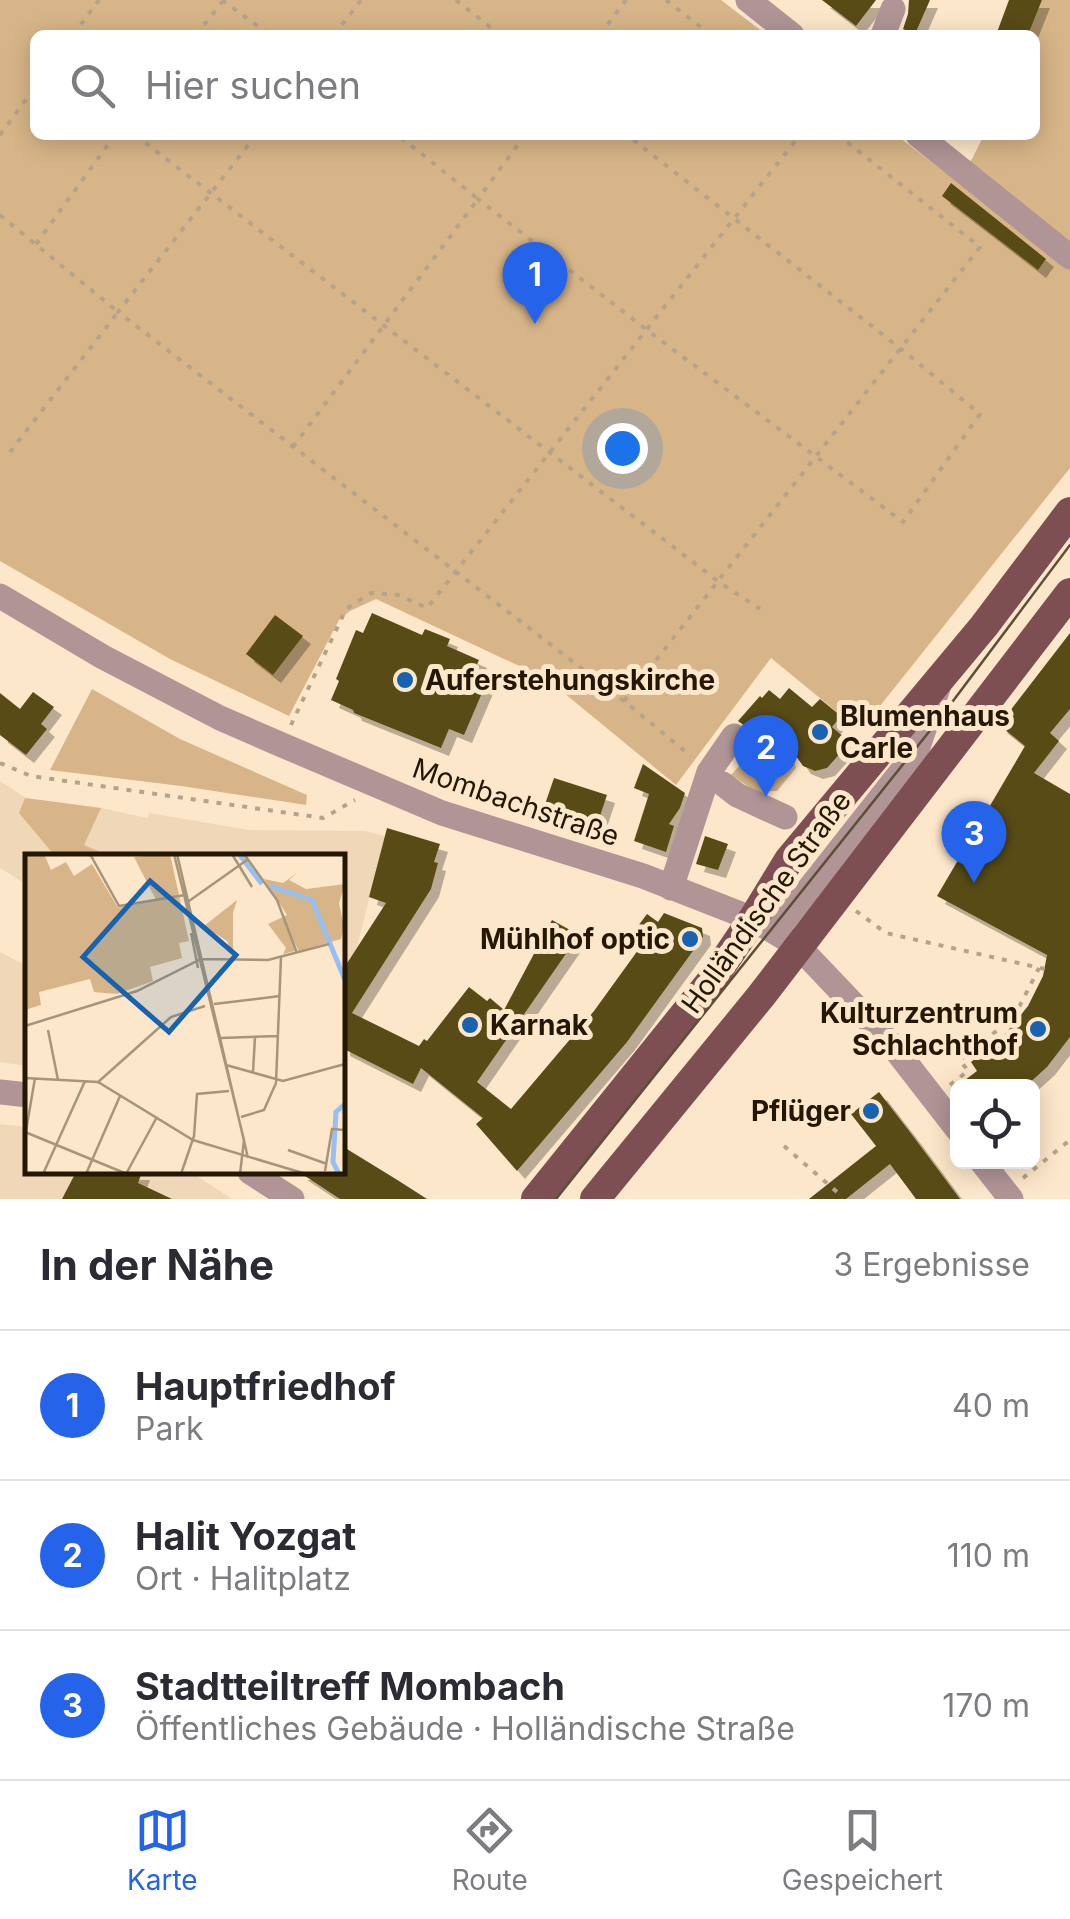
<!DOCTYPE html>
<html lang="de">
<meta charset="utf-8">
<style>
:root{--surface:#fff;--page:#f7f7f7;--text:#2b2b33;--muted:#7c7c81;--line:#e1e1e2;--accent:#2563eb}
body{margin:0;font-family:Inter,sans-serif;background:var(--page);color:var(--text)}
.controls{position:absolute;right:30px;bottom:30px;display:grid;overflow:hidden;border-radius:15px;box-shadow:0 5px 25px #0003}
.controls button{width:90px;height:90px;display:grid;place-items:center;padding:0;border:0;border-bottom:2px solid var(--line);background:var(--surface);color:var(--text);font:50px sans-serif}
.you{position:absolute;left:622px;top:448px;width:35px;height:35px;margin:-25px;border:8px solid #fff;border-radius:50%;background:#1a73e8;box-shadow:0 0 0 15px #1a73e833}
.badge{display:grid;place-items:center;width:65px;height:65px;border-radius:50%;background:var(--accent);color:#fff;font-size:32px;font-weight:700}
.pin{position:absolute;translate:-50% -82px;filter:drop-shadow(0 2px 5px #0008)}
.pin::after{content:'';position:absolute;top:52px;width:35px;height:30px;background:inherit;clip-path:polygon(0 0,100% 0,50% 100%)}
.list{margin:0;padding:0;list-style:none}
h2{display:flex;justify-content:space-between;align-items:center;height:130px;margin:0;padding:0 40px;font-size:42px}
h2 small{font-size:32px;font-weight:400;color:var(--muted)}
.list li{display:grid;grid-template-columns:65px 1fr auto;gap:30px;align-items:center;box-sizing:border-box;height:150px;padding:0 40px;border-top:2px solid var(--line)}
.list b{display:block;font-size:38px;white-space:nowrap}
.list p{margin:0;font-size:32px;white-space:nowrap;color:var(--muted)}
.list em{font-size:32px;font-style:normal;color:var(--muted)}
.icon{flex:none;width:55px;height:55px;fill:none;stroke:currentColor;stroke-width:2;stroke-linecap:round;stroke-linejoin:round}
.map{position:relative;flex:none;width:1070px;height:1199px;overflow:hidden}
.search{position:absolute;background:var(--surface);box-shadow:0 5px 25px #0003;left:30px;right:30px;top:30px;height:110px;display:flex;align-items:center;gap:25px;box-sizing:border-box;padding:0 35px;border-radius:15px;color:var(--muted);font-size:38px}
.sheet{height:580px;background:var(--surface)}
nav{display:flex;justify-content:space-around;align-items:center;box-sizing:border-box;height:140px;border-top:2px solid var(--line);background:var(--surface);font-size:28px;color:var(--muted)}
nav a{display:grid;justify-items:center;gap:5px}
nav .on{color:var(--accent)}
.map>svg:first-child{display:block}
.built{fill:#f0d7b8}
.green{fill:#d7b588}
.building{fill:#594b12;filter:url(#shadow)}
.lines{fill:none;stroke-linecap:round;stroke-linejoin:round}
.path{stroke:#b5a289;stroke-width:4;stroke-dasharray:5 8;stroke-linecap:butt}
.minor{stroke:#b19596;stroke-width:25}
.major{stroke:#7d4e52;stroke-width:30}
.tram{stroke:#5d4e38;stroke-width:2.5}
.poi-dot{fill:#1762b1;stroke:#fde7ca;stroke-width:4}
.labels{text-anchor:middle;stroke-width:10;stroke-linejoin:round;paint-order:stroke}
.poi-label{font-size:28px;font-weight:bold;fill:#241704;stroke:#fde7ca;text-anchor:start}
.street-label{font-size:28px;fill:#241704;stroke:#fde7ca}
.inset-river{fill:none;stroke:#97bff1;stroke-width:5}
.inset-road{fill:none;stroke:#a6947b;stroke-width:2.5}
.view{fill:#1762b1;fill-opacity:0.15;stroke:#1762b1;stroke-width:5}
.inset-edge{fill:none;stroke:#241704;stroke-width:5}
</style>
<div class="map">
<svg width="1070" height="1199" viewBox="0 0 1070 1199">
<defs>
<filter id="shadow"><feDropShadow dx="8" dy="8" stdDeviation="0" flood-color="#0004"/></filter>
</defs>
<rect width="100%" height="100%" fill="#fde7ca"/>
<path class="built" d="M 0,781 L 26,798 L 101,808 L 148,818 L 149,813 L 249,830 L 365,831 L 385,836 L 357,947 L 343,971 L 342,856 L 28,856 L 27,885 L 0,868 Z
M 0,952 L 27,966 L 27,1066 L 0,1062 Z
M 0,1124 L 27,1127 L 28,1172 L 191,1172 L 232,1199 L 0,1199 Z"/>
<path class="green" d="M 0,0 L 721,0 L 767,35 L 35,35 L 35,135 L 896,135 L 954,179 L 972,159 L 984,135 L 1035,135 L 1035,35 L 1028,35 L 1042,0 L 1070,0 L 1070,468 L 860,731 L 771,658 L 676,785 L 547,679 L 376,599 L 350,611 L 339,620 L 289,716 L 170,659 L 0,561 Z
M 92,689 L 180,739 L 307,795 L 306,805 L 181,786 L 50,770 Z
M 781,738 L 790,745 L 796,768 L 777,791 L 768,791 L 761,795 L 731,775 L 756,748 L 760,750 L 770,741 Z
M 25,798 L 101,808 L 84,845 L 109,856 L 55,856 L 19,813 Z"/>
<path class="building" d="M 822,0 L 876,0 L 856,26 Z
M 909,0 L 930,0 L 915,34 L 903,29 L 908,14 Z
M 1009,0 L 1042,0 L 1028,35 L 996,35 Z
M 951,183 L 1046,259 L 1038,270 L 942,196 Z
M 372,613 L 422,635 L 425,629 L 450,639 L 447,646 L 479,660 L 470,680 L 485,686 L 464,735 L 449,729 L 441,748 L 354,713 L 353,710 L 331,700 L 339,681 L 336,679 L 356,630 L 363,633 Z
M 275,615 L 303,636 L 273,675 L 246,654 Z
M 1070,633 L 1070,709 L 1050,733 L 1059,741 L 1034,773 L 1070,794 L 1070,1037 L 1047,1067 L 1026,1086 L 957,1086 L 977,1071 L 971,1062 L 1002,1038 L 1028,1006 L 1043,976 L 1047,955 L 937,896 L 1025,746 L 999,725 Z
M 789,688 L 812,707 L 820,699 L 841,716 L 832,727 L 845,738 L 839,745 L 844,749 L 827,768 L 815,771 L 803,766 L 796,756 L 794,742 L 782,732 L 768,735 L 757,743 L 750,738 L 748,728 L 738,721 L 760,696 L 762,698 L 769,690 L 780,699 Z
M 33,692 L 54,707 L 41,724 L 47,729 L 26,755 L 0,735 L 0,693 L 20,709 Z
M 643,764 L 685,793 L 680,808 L 669,824 L 674,826 L 666,852 L 634,841 L 649,794 L 634,788 Z
M 554,778 L 607,795 L 595,831 L 542,813 Z
M 387,828 L 440,844 L 434,862 L 438,863 L 431,889 L 352,1013 L 419,1046 L 424,1039 L 427,1041 L 469,987 L 487,1001 L 490,998 L 504,1010 L 552,920 L 579,935 L 477,1082 L 511,1109 L 594,1011 L 641,946 L 629,938 L 647,914 L 658,922 L 664,913 L 702,928 L 703,937 L 627,1042 L 517,1171 L 476,1124 L 483,1118 L 421,1068 L 413,1084 L 342,1048 L 342,971 L 386,903 L 369,897 Z
M 705,836 L 728,844 L 718,870 L 696,864 Z
M 879,1092 L 913,1136 L 960,1199 L 916,1199 L 890,1164 L 846,1199 L 809,1199 L 876,1146 L 851,1114 Z
M 342,1146 L 399,1181 L 427,1199 L 340,1199 L 299,1172 L 342,1172 Z
M 76,1172 L 142,1172 L 138,1183 L 172,1199 L 62,1199 Z"/>
<g class="lines">
<path class="path" d="M 222,0 L 270,35
M 456,0 L 500,35
M 666,0 L 711,35
M 73,35 L 99,0
M 196,35 L 223,1
M 334,35 L 361,0
M 600,35 L 626,0
M 0,135 L 35,87
M 135,135 L 719,582 L 760,609
M 256,135 L 118,312 L 624,701 L 691,756
M 525,135 L 478,199 L 647,330 L 903,522 L 980,414 L 901,349 L 627,135
M 0,215 L 118,312 L 10,452
M 36,244 L 115,135
M 293,447 L 478,199 L 398,135
M 624,701 L 980,247 L 838,135
M 291,725 L 346,609 L 371,593 L 398,595 L 427,608 L 800,135
M 0,763 L 31,776 L 323,818 L 355,800
M 856,911 L 886,933 L 1045,969
M 950,1085 L 968,1071 L 960,1060 L 1014,1017 L 1039,968
M 784,1146 L 837,1192 L 841,1199
M 1023,1178 L 1070,1140"/>
<path class="minor" d="M 748,0 L 792,35
M 883,35 L 893,9
M 918,135 L 1070,257
M 0,596 L 103,657 L 220,718 L 282,745 L 442,813 L 643,876 L 753,919 L 798,946 L 892,1045 L 958,1130
M 723,784 L 737,795 L 785,817
M 671,888 L 709,772 L 734,736
M 775,932 L 916,753 L 939,685
M 0,1092 L 28,1095
M 982,1162 L 1011,1199
M 250,1172 L 292,1199"/>
<path class="major" d="M 536,1199 L 709,984 L 753,919 L 789,860 L 984,626 L 1070,512
M 595,1199 L 761,996 L 1070,593"/>
<path class="tram" d="M 556,1199 L 944,713 L 1070,545"/>
</g>
<g class="poi-dot">
<circle cx="405" cy="680" r="10"/>
<circle cx="820" cy="732" r="10"/>
<circle cx="690" cy="939" r="10"/>
<circle cx="470" cy="1025" r="10"/>
<circle cx="1038" cy="1029" r="10"/>
<circle cx="871" cy="1111" r="10"/>
</g>
<g class="labels">
<g class="poi-label">
<text x="425" y="690">Auferstehungskirche</text>
<text x="840" y="726">Blumenhaus<tspan x="840" dy="32">Carle</tspan></text>
<text x="670" y="949" text-anchor="end">Mühlhof optic</text>
<text x="1018" y="1023" text-anchor="end">Kulturzentrum<tspan x="1018" dy="32">Schlachthof</tspan></text>
<text x="490" y="1035">Karnak</text>
<text x="851" y="1121" text-anchor="end">Pflüger</text>
</g>
<g class="street-label">
<text transform="translate(516 802) rotate(19)" y="10">Mombachstraße</text>
<text transform="translate(766 902) rotate(-54)" y="10">Holländische Straße</text>
</g>
</g>
<g transform="translate(25 854)">
<rect width="320" height="320" fill="#fde7ca"/>
<path d="M 0,0 L 19,0 L 26,16 L 41,8 L 49,22 L 67,10 L 93,54 L 131,46 L 109,3 L 145,0 L 164,87 L 154,89 L 157,104 L 125,113 L 128,127 L 92,140 L 69,138 L 65,125 L 14,138 L 16,151 L 3,155 L 2,167 ZM 273,18 L 264,26 L 281,35 L 320,30 L 314,49 L 319,73 L 316,85 L 274,97 L 268,86 L 270,97 L 258,100 L 261,94 L 243,70 L 262,61 L 239,25 L 258,29 ZM 212,46 L 208,59 L 208,100 L 202,87 L 179,72 Z" fill="#d7b588"/>
<path class="inset-river" d="M 214,0 L 237,30M 245,32 L 287,46 L 320,126M 314,320 L 308,308 L 311,258 L 320,250"/>
<path class="inset-road" d="M 65,0 L 94,52 L 160,41M 149,0 L 219,286 L 215,320M 152,0 L 223,304M 207,0 L 227,33M 219,0 L 252,46 L 272,99M 164,47 L 222,6M 166,79 L 173,114M 189,150 L 255,142M 0,172 L 112,137 L 176,105 L 243,106 L 304,90M 23,176 L 33,226M 196,184 L 253,182M 201,211 L 258,227 L 320,210M 228,218 L 230,183M 0,224 L 73,228 L 168,286 L 281,320M 72,229 L 146,163 L 180,152M 216,263 L 239,256 L 251,229 L 256,103M 1,277 L 10,224M 0,278 L 102,320M 263,296 L 302,310M 300,317 L 307,275 L 320,276M 18,320 L 60,227M 61,320 L 95,242M 101,320 L 132,263M 156,320 L 169,282 L 172,240 L 204,237"/>
<path class="view" d="M 125,27 L 211,101 L 144,178 L 58,103 Z"/>
<rect width="320" height="320" class="inset-edge"/>
</g>
</svg>
<div class="controls">
<button><svg class="icon" aria-label="locate" viewBox="0 0 24 24"><circle cx="12" cy="12" r="6"/><path d="M12 2v4M12 18v4M2 12h4M18 12h4"/></svg></button>
</div>
<div class="you"></div>
<div class="pin badge" style="left:535px;top:324px">1</div>
<div class="pin badge" style="left:766px;top:797px">2</div>
<div class="pin badge" style="left:974px;top:883px">3</div>
<div class="search"><svg class="icon" aria-label="search" viewBox="0 0 24 24"><circle cx="10" cy="10" r="6"/><path d="M15 15l6 6"/></svg>Hier suchen</div>
</div>
<section class="sheet">
<h2>In der Nähe<small>3 Ergebnisse</small></h2>
<ul class="list">
<li><span class="badge">1</span><div><b>Hauptfriedhof</b><p>Park</p></div><em>40 m</em></li>
<li><span class="badge">2</span><div><b>Halit Yozgat</b><p>Ort · Halitplatz</p></div><em>110 m</em></li>
<li><span class="badge">3</span><div><b>Stadtteiltreff Mombach</b><p>Öffentliches Gebäude · Holländische Straße</p></div><em>170 m</em></li>
</ul>
</section>
<nav>
<a class="on"><svg class="icon" aria-label="map" viewBox="0 0 24 24"><path d="M3 6l6-2 6 2 6-2v14l-6 2-6-2-6 2zM9 4v14M15 6v14"/></svg>Karte</a>
<a><svg class="icon" aria-label="directions" viewBox="0 0 24 24"><path d="M12 3l9 9-9 9-9-9zM9 14v-3h6M13 9l2 2-2 2"/></svg>Route</a>
<a><svg class="icon" aria-label="saved" viewBox="0 0 24 24"><path d="M7 4h10v16l-5-4-5 4z"/></svg>Gespeichert</a>
</nav>
